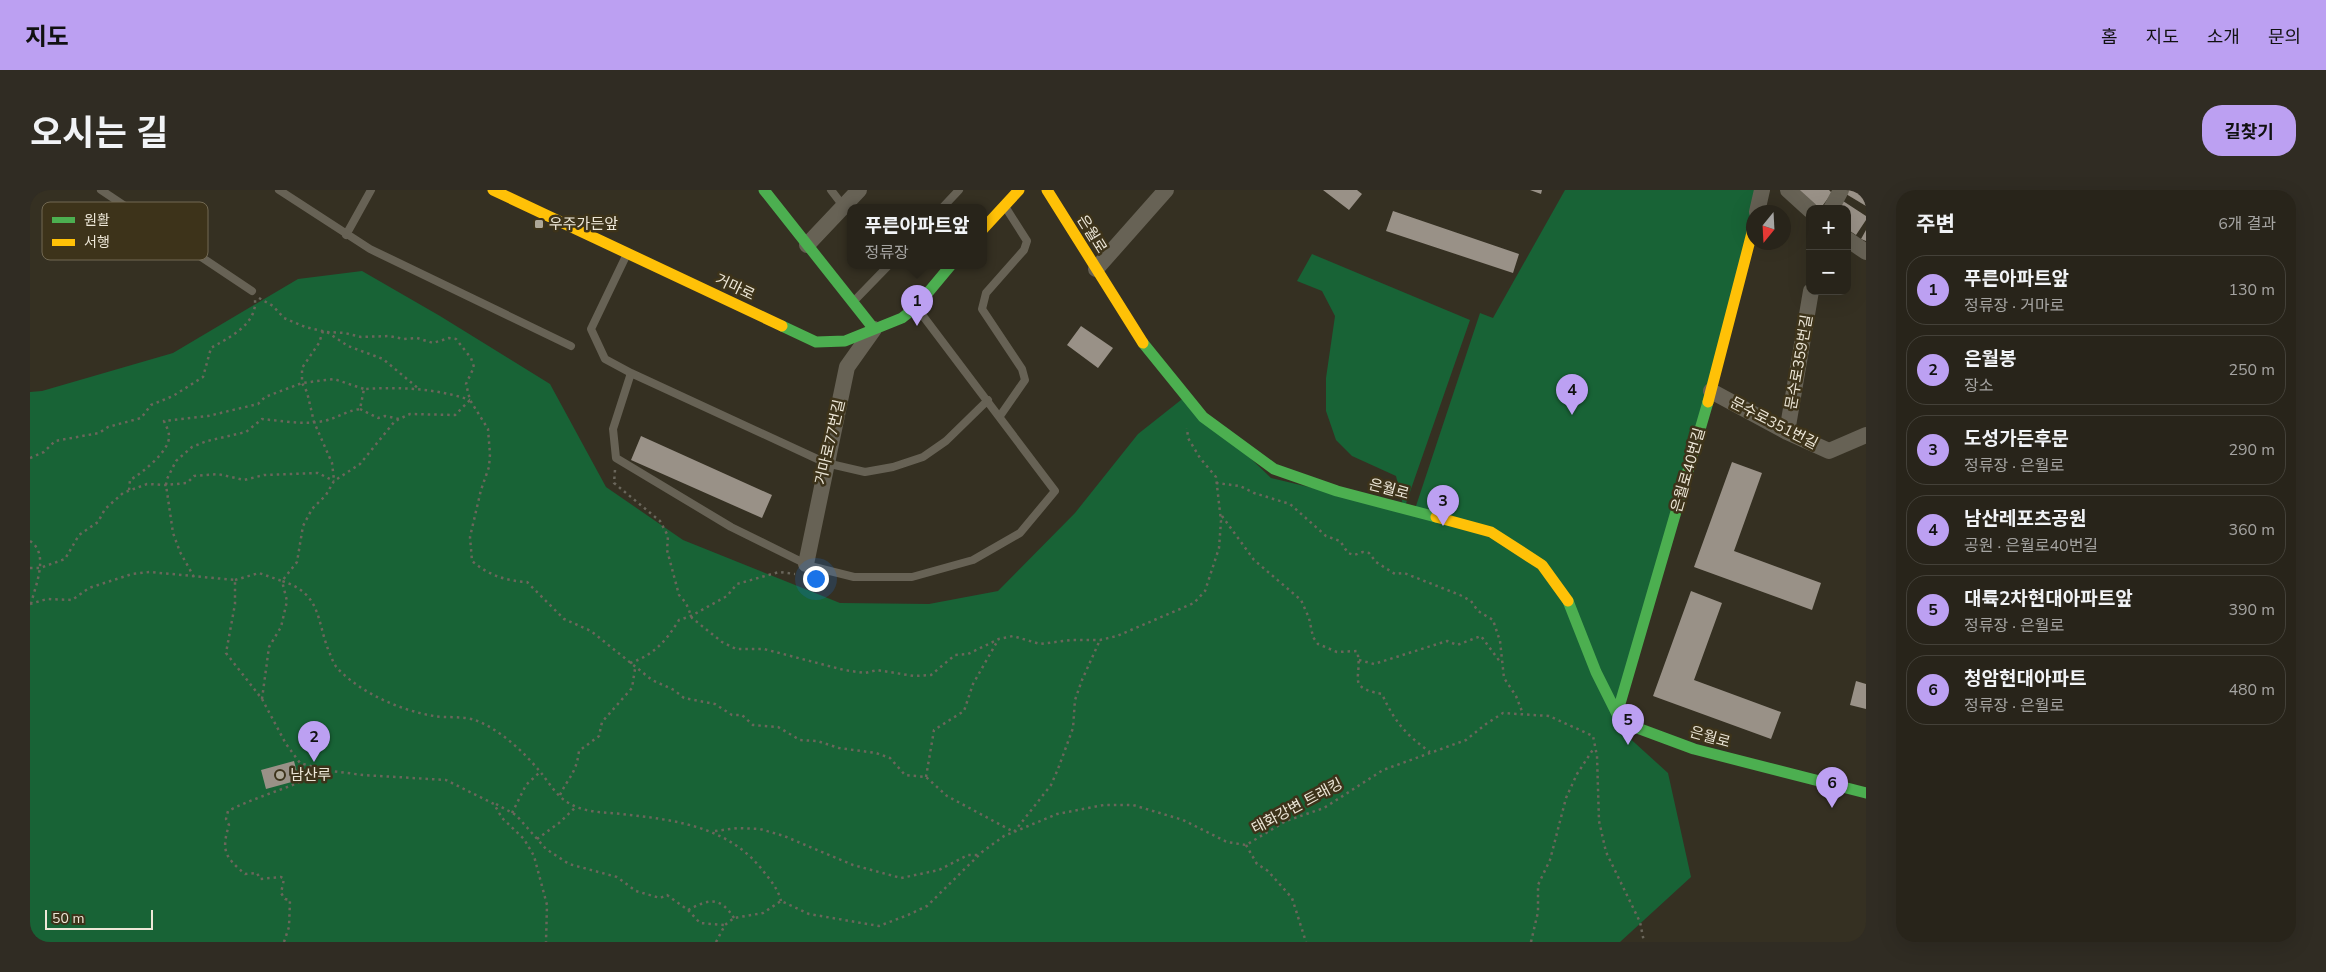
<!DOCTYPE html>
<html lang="ko">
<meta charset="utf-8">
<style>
:root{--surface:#28241a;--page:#302c23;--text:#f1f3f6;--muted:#a5a4a2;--line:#444139;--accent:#bca0f2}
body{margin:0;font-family:"Nunito Sans","Noto Sans KR",sans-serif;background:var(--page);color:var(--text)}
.controls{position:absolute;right:15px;top:15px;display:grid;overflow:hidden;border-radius:10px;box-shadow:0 5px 20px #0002}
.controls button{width:45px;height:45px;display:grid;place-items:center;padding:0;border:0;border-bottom:1px solid var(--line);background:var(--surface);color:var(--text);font:25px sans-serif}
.compass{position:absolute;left:1716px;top:15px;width:45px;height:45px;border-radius:50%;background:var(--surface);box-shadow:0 5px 20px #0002;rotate:198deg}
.scale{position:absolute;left:15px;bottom:12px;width:108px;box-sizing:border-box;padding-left:5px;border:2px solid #ede7d8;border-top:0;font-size:14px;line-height:18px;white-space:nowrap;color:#ede7d8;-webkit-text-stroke:4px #3d331a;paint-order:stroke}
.you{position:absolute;left:785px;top:388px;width:18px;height:18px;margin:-12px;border:4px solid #fff;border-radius:50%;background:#1a73e8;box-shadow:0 0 0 8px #1a73e833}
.badge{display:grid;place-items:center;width:32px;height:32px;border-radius:50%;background:var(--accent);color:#111;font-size:16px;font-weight:700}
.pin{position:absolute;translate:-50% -41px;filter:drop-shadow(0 1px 2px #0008)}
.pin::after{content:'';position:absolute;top:26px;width:18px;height:15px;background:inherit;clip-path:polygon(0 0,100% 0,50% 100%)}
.popup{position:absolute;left:817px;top:14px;width:140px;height:65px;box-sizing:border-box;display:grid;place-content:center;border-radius:10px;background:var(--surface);filter:drop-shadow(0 1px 4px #0005);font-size:16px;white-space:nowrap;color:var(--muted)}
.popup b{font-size:19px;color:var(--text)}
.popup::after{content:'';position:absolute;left:50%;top:100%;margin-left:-10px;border:10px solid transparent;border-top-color:var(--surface)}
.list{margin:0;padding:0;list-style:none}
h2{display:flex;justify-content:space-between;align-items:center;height:65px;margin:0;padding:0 20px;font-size:21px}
h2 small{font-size:16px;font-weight:400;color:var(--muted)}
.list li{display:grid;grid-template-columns:32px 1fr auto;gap:15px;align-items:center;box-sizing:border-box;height:70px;margin:0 10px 10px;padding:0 10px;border:1px solid var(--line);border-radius:20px}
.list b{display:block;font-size:19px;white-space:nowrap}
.list p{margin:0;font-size:16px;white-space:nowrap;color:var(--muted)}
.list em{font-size:16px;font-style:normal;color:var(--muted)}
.map{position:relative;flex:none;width:1836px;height:752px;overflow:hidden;border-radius:20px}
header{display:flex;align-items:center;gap:30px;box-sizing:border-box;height:70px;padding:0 25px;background:var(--accent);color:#111}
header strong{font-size:24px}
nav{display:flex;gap:28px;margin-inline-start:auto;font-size:18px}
.intro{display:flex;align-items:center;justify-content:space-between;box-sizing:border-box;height:120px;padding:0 30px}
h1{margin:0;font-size:35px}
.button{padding:12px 22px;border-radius:20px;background:var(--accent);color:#111;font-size:18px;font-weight:700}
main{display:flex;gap:30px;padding:0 30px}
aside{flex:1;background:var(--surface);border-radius:20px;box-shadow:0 5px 20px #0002}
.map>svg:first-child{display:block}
.green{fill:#186336}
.building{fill:#999187}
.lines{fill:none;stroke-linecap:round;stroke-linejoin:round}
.path{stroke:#6a665b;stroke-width:2.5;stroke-dasharray:2.5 4;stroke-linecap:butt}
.lane{stroke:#676255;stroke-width:8}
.street{stroke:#676255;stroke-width:16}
.fast{stroke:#4caf50;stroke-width:11}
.slow{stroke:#ffc107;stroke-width:11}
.poi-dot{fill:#ada798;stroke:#3d331a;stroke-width:2}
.labels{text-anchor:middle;stroke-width:5;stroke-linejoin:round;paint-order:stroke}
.poi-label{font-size:15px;fill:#ede7d8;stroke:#3d331a;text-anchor:start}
.street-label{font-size:15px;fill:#ede7d8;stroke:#3d331a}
.key{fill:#3d331a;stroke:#726953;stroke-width:1}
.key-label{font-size:14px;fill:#ede7d8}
</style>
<header>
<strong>지도</strong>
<nav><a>홈</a><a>지도</a><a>소개</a><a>문의</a></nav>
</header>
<div class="intro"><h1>오시는 길</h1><a class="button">길찾기</a></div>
<main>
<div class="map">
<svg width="1836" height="752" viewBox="0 0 1836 752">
<rect width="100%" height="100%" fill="#353022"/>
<path class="green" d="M 1535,0 L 1732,0 L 1584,534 L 1638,583 L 1661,687 L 1590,752 L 0,752 L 0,202 L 12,201 L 143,163 L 268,89 L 332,81 L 410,126 L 520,194 L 576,297 L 653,350 L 810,413 L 899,414 L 968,401 L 1045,323 L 1108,244 L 1156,206 L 1241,288 L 1384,322 L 1450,123 L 1463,128 Z
M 1282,64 L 1440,130 L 1374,319 L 1366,286 L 1322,266 L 1306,250 L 1296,221 L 1296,188 L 1305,126 L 1292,101 L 1267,91 Z"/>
<path class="building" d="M 1293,0 L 1327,0 L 1332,4 L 1319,20 Z
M 1500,0 L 1512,0 L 1511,4 Z
M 1768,0 L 1799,0 L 1802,3 L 1790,19 L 1786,19 Z
M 1819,0 L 1836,0 L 1836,16 L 1816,4 Z
M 1813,11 L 1836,26 L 1836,30 L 1826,45 L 1817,39 L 1817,19 L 1808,19 Z
M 1363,21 L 1489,64 L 1483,83 L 1356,41 Z
M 1836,40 L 1836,51 L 1831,49 Z
M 1051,136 L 1083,158 L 1068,178 L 1037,155 Z
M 611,246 L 742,305 L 732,328 L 601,270 Z
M 1702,272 L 1732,283 L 1704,361 L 1791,393 L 1782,420 L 1664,377 Z
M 1661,401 L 1692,413 L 1664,490 L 1751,522 L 1741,549 L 1623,506 Z
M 1826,491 L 1836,494 L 1836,519 L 1820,515 Z
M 264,571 L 269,590 L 236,599 L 231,580 Z"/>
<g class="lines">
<path class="path" d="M 229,108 L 243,116 L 254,128 L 275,137 L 297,142 L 318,156 L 353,169 L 389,199
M 293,141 L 289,153 L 272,178 L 272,193 L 277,202 L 284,232 L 302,273 L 304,290
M 297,142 L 315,143 L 331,147 L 359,146 L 374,149 L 387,148 L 403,153 L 419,148 L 426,149 L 441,168 L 444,177 L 436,194 L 440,210 L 458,239 L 460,264 L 459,277 L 451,300 L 440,347 L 442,371 C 458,385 476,391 497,392 L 534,429 L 561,441 L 622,490 L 644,500 L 654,508 L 685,514 L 702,525 L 712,525 L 723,535 L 748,537 L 770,550 L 787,551 L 809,558 L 846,563 L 860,568 L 875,585 L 896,587 L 917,606 L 984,642 L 1021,595 L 1028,579 L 1043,538 L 1045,510 L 1052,490 L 1070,450
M 330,219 L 348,228 L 355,226 L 369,229
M 0,268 L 14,262 L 25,251 L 69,243 L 78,237 L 111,228 L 121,215 L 143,206 L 173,187 L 181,158 C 198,148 227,135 225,110
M 585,280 L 584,293 L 630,331 L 638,346 L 637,360 L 649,405 L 656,413 L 662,428 L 692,452 L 706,459 L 734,459 L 814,480 L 835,483 L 847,480 L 884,486 L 901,485 L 925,465 L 938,464 L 969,449 L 983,446 L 1010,454 L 1041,450 L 1070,450 L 1087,446 L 1164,413 L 1175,401 L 1189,358 L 1191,331 L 1186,287 L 1170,268 L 1158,248 L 1157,238
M 1186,293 L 1210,296 L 1224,303 L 1260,314 L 1296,346 L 1310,351 L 1318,363 L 1324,365 L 1333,362 L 1339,363 L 1346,372 L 1365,384 L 1374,383 L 1430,405 L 1441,411 L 1448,421 L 1463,430 L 1470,451 L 1474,488 L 1486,506 L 1493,524
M 99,300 L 100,290 C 112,283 140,261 139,246 C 139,241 136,236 134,231 L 178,226 L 228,214 L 235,207 L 272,193 L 304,189 L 334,199
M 1192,326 L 1224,370 L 1271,410 L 1279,428 L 1283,447 L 1288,454 L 1307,462 L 1327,461 C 1334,487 1314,497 1352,504 C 1364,531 1376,545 1400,562
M 0,351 C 20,364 5,396 1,414
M 0,378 L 10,378 L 35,369 L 49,345 L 68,332 L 75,319 L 93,303 L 117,294 L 136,295 L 157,293 L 164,286 L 188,284 L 214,290 L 234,285 L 288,283 L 304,291
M 164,387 L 150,362 L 143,343 L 136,295 L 137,289 L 146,271 L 162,257 L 177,251 L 216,242 L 232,229 C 252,231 274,235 294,231 C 307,228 316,221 330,219 L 334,199 C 370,197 405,198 440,210
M 205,390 L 229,383 L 252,391 L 267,372 L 273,336 L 282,319 L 296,305 L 304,291 L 330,274 L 365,231 L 380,224 L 425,225 L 440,210
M 0,414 L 17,409 L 42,410 L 59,398 L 102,384 L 120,382 L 205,390 L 205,414 L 196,463 L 232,509 L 256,554 L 270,573 L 294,580 L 333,585 L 416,590 L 464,614 L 472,628 L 494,649 L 504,666 L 517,715 L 516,752
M 1329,470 L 1344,474 L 1417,451 L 1427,455 L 1451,446 L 1471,473
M 600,473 C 624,465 636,451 649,430 L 661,426 L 697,406 L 707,394 L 749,382 L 765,384
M 232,509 L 239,457 L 251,437 L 257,411 L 252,391 C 293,404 286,432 300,464 C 302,469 304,474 307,478 C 331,503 369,520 404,526 C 416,528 433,526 445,530 C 471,540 495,563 512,584 C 519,593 527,606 537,612 C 554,623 573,622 592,624 C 645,630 699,636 734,682 C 741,691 748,699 751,711
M 896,587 L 904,540 L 934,521 L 943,494 L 968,450
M 530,605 C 539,586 546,584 549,561 L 569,546 L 572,532 L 602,498 L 605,479
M 466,614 L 486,625 L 516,659 L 539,674 L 587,687 L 606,701 L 630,708 L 637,705 L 658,720 L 670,733 L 694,735
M 482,623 L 496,595 L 510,582
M 685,641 L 708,638 L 730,639 L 754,646 L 823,675 L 871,688 L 909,680 L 938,665 L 948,665
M 507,649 L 529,633 L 547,616
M 1216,655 L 1227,674 L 1238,681 L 1262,708 L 1276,752
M 658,720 C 679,709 690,706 704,728
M 254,752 L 259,737 L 260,710 L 255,709 L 251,703 L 254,689 L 251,687 L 230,689 L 227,683 L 215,684 C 195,667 191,661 199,635 L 196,629 L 198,621 C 229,605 263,598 294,580
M 686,752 L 695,735 L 704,728 L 733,723 L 751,711 L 779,724 L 849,736 L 878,725 L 897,716 L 952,662 L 974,646 L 1027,624 L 1074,615 L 1103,615 L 1153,630 L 1197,652 L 1216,655 L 1256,631 L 1294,618 L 1353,580 L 1436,550 L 1456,534 L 1473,523 L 1519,526 L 1563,546 L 1567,566 L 1569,631 L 1576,662 L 1610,732 L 1614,752
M 1501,752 L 1508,722 L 1508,695 L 1520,670 L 1536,608 L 1547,584 L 1564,558"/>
<path class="lane" d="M 71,0 L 222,101
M 249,0 L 340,59 L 541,156
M 801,0 L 814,17
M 913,17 L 929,0
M 316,45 L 341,0
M 596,66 L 561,139 L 575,169 L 601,183 L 583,239 L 586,268 L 701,337 L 780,376 L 824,387 L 882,387 L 943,370 L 990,343 L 1025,301 L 887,118
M 824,111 L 859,75
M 601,183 L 796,273 L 835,282 L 863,277 L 893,267 L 916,251 L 958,210
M 970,226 L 995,190 L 992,179 L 952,119 L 956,103 L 994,60 L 997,51 L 976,18"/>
<path class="street" d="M 1758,0 L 1780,20
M 1801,19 L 1811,0
M 1727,22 L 1732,0
M 1817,49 L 1836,62
M 777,55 L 829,0
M 1066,79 L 1136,0
M 1681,201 L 1757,242 L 1799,261 L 1836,245
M 1757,242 L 1781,101
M 776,374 L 817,177 L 844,139"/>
<path class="fast" d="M 734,0 L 844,139
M 752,136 L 786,152 L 815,151 L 872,128 L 886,117 L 921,75
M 1113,153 L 1173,227 L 1244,279 L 1307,301 L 1406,327
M 1538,411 L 1566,482 L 1587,524 L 1602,536 L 1664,559 L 1836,603
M 1587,524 L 1678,212"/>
<path class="slow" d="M 463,0 L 752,136
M 1017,0 L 1113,153
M 953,39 L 989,0
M 1678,212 L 1724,35
M 1406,327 L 1461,342 L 1512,375 L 1538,411"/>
</g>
<g class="poi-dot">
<rect x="504" y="29" width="10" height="10" rx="2.5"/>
<circle cx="250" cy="585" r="5"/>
</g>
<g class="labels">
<g class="poi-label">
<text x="519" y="39">우주가든앞</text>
<text x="260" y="590">남산루</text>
</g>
<g class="street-label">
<text transform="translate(1062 44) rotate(58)" y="5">은월로</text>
<text transform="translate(705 97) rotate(25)" y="5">거마로</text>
<text transform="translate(1769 172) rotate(-80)" y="5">문수로359번길</text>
<text transform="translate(1744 233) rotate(27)" y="5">문수로351번길</text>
<text transform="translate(800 252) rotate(-77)" y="5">거마로77번길</text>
<text transform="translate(1658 280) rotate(-74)" y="5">은월로40번길</text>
<text transform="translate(1359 299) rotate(15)" y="5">은월로</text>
<text transform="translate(1680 547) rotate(16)" y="5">은월로</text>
<text transform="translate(1267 616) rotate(-28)" y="5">태화강변 트래킹</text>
</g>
</g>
<rect x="12" y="12" width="166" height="58" rx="8" class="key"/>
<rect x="22" y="27" width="23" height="6" fill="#4caf50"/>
<rect x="22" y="49" width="23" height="7" fill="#ffc107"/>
<g class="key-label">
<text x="54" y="35">원활</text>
<text x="54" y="57">서행</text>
</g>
</svg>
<div class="controls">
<button>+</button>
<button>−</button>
</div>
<svg class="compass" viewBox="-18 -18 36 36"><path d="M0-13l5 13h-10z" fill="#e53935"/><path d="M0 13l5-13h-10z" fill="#a5a4a2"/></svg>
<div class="scale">50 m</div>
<div class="you"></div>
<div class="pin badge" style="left:887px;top:136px">1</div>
<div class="popup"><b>푸른아파트앞</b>정류장</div>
<div class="pin badge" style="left:284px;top:572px">2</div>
<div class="pin badge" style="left:1413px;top:336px">3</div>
<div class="pin badge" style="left:1542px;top:225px">4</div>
<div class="pin badge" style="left:1598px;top:555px">5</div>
<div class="pin badge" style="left:1802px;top:618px">6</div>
</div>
<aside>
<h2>주변<small>6개 결과</small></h2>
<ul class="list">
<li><span class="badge">1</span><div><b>푸른아파트앞</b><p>정류장 · 거마로</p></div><em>130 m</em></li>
<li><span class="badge">2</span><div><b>은월봉</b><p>장소</p></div><em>250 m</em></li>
<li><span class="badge">3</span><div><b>도성가든후문</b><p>정류장 · 은월로</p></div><em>290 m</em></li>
<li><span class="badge">4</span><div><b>남산레포츠공원</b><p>공원 · 은월로40번길</p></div><em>360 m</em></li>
<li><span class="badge">5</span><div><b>대륙2차현대아파트앞</b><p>정류장 · 은월로</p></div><em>390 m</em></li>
<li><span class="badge">6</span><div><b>청암현대아파트</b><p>정류장 · 은월로</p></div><em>480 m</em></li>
</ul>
</aside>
</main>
